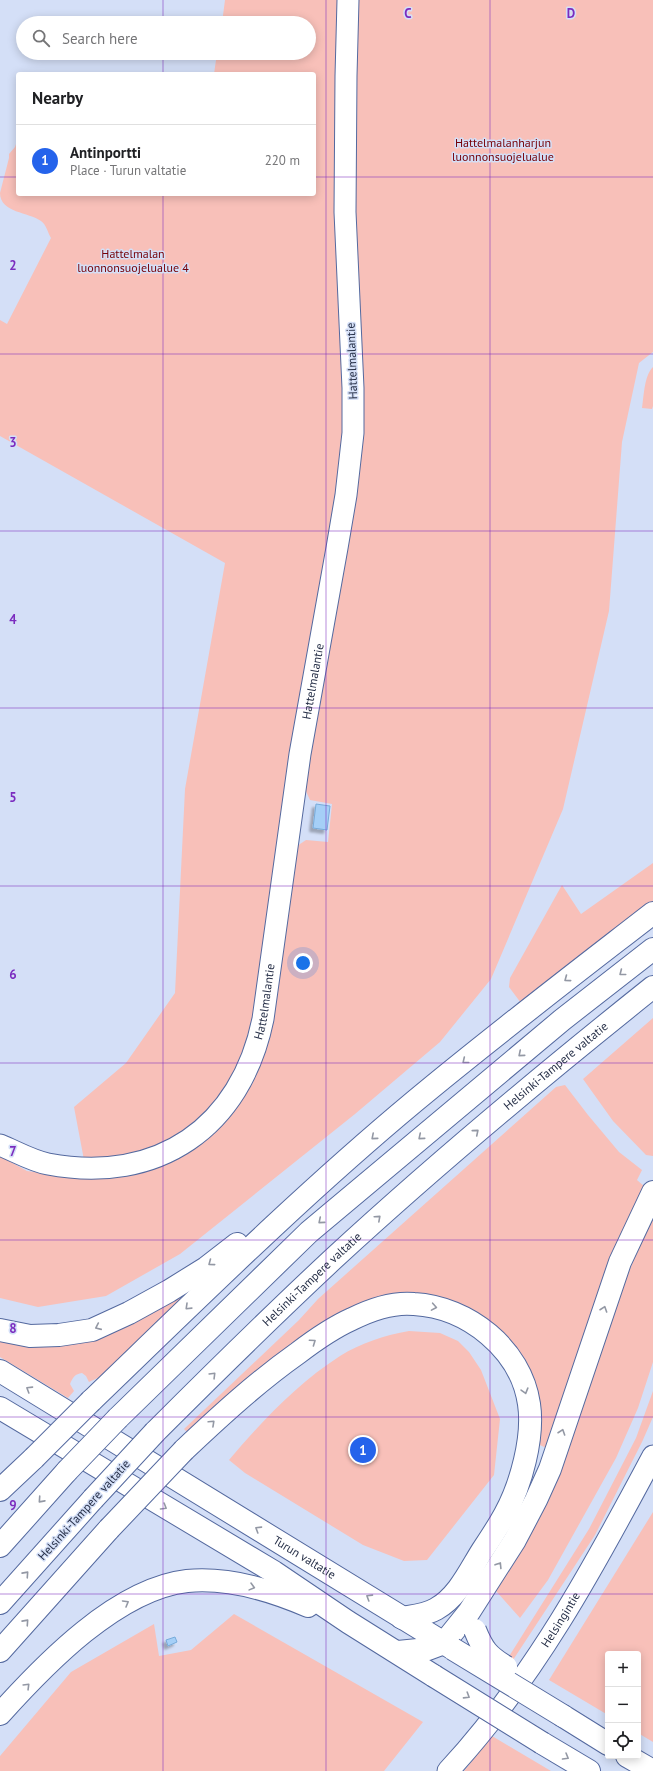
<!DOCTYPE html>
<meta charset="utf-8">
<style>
:root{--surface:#fff;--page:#f6f6f6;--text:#202124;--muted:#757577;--line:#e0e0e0;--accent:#2563eb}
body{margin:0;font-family:"PT Sans",sans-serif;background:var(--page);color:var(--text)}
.controls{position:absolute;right:12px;bottom:12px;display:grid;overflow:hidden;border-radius:4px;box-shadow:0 2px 10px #0003}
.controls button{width:36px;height:36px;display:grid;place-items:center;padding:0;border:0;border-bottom:1px solid var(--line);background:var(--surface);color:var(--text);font:20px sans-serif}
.you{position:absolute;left:303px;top:963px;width:14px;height:14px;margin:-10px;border:3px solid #fff;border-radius:50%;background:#1a73e8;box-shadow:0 0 0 6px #1a73e833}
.badge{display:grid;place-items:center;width:26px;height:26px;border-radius:50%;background:var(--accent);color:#fff;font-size:13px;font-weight:700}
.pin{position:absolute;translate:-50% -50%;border:2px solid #fff;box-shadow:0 1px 4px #0006}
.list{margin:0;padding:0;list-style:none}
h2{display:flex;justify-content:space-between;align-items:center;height:52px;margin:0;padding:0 16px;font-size:17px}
h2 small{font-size:13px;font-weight:400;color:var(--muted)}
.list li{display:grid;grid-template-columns:26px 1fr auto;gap:12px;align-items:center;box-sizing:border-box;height:72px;padding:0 16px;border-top:1px solid var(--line)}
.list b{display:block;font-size:15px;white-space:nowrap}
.list p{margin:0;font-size:13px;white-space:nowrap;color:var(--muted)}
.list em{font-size:13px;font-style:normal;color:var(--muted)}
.icon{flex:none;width:22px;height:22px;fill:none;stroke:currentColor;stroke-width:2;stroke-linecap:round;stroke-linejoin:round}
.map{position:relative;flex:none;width:653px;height:1771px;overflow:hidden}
.search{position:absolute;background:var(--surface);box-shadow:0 2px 10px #0003;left:16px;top:16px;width:300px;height:44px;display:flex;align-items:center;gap:10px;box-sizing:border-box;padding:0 14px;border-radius:22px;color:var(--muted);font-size:15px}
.panel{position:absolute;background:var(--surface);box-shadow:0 2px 10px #0003;left:16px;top:72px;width:300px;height:124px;border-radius:4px}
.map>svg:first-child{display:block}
.green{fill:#f8c0b9}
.building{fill:#a5cff7;stroke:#77abda;filter:url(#shadow)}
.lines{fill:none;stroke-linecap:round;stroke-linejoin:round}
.secondary-casing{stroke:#54699f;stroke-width:23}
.highway-casing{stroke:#54699f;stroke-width:24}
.secondary{stroke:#fff;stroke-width:21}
.highway{stroke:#fff;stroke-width:22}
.highway-bridge-casing{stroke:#54699f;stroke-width:24;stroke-linecap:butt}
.highway-bridge{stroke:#fff;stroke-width:22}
.oneway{stroke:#9398a4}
.grid{fill:none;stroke:#7b2cbf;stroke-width:1;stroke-opacity:0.55}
.labels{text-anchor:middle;stroke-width:3;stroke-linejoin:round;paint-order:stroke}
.park-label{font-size:12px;fill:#760007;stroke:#d4dff7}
.street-label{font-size:12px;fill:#273048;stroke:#d4dff7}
.grid-label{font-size:13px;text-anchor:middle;font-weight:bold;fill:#7b2cbf;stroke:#d4dff7;stroke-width:3;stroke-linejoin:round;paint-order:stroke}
</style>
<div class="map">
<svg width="653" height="1771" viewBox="0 0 653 1771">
<defs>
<filter id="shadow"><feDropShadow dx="-3.5" dy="3.5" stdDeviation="1" flood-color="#0004"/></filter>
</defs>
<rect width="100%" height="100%" fill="#d4dff7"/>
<path class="green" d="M 225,0 L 341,0 L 346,430 L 258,1006 L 235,1078 L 199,1121 L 146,1153 L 84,1160 L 74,1107 L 126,1063 L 175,993 L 185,789 L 225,563 L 0,436 L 0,320 L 7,324 L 51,238 C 48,233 46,224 41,221 C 29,212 0,213 0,193 L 9,158 L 9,154 L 15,147 L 18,138 L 18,194 L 314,194 L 314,74 L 214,74 L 217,53 L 309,53 L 309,23 L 222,23 Z
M 356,0 L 653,0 L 653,352 L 639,363 L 622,442 L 609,611 L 563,809 L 491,979 L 440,1042 L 355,1114 L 180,1254 L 106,1296 L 38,1307 L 0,1298 L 0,1156 L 27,1171 L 63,1176 L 133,1171 L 253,1083 L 294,848 L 306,840 L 328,842 L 332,804 L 310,800 L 303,785 L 354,494 Z
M 653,367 L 653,406 L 652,409 L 642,408 C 644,396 644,376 653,367 Z
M 653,863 L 653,901 L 521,1003 L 509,987 L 510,978 L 562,885 L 581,914 Z
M 653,1018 L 653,1156 L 646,1155 L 613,1121 L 583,1079 Z
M 565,1085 L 588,1115 L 619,1152 L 642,1170 L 637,1180 L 645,1187 L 549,1449 L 535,1443 L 537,1424 L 481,1317 L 354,1308 L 309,1330 L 190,1435 L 184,1429 L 299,1320 L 318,1299 L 556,1087 Z
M 653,1213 L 653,1362 L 638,1408 L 616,1458 L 548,1580 L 520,1618 L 496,1591 L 531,1530 L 609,1320 Z
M 194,1287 L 110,1372 L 89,1382 L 86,1376 L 82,1373 C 75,1374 73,1377 70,1384 L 74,1391 L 68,1398 L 0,1357 L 0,1337 L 40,1343 Z
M 409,1331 L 440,1333 L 458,1341 L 469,1352 L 481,1370 L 500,1419 L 494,1475 L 427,1560 L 404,1561 L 363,1545 L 245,1473 L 229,1460 C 261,1422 298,1383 340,1356 C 361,1343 385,1335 409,1331 Z
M 653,1391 L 653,1417 L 642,1442 L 595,1535 L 513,1660 L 508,1658 L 589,1529 L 636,1438 Z
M 653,1512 L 653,1742 L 638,1733 L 638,1654 L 608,1654 L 608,1715 L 549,1680 Z
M 234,1614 L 423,1722 L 384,1771 L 0,1771 L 0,1756 L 71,1672 L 154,1624 L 159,1656 L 191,1650 Z
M 492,1736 L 551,1771 L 464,1771 Z"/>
<path class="building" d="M 316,804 L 330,806 L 327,830 L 313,828 Z
M 175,1637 L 177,1642 L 168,1646 L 166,1640 Z"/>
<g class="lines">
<g class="secondary-casing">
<g id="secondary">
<path id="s1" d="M 0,1145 C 15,1151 32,1161 48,1164 C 158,1185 241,1127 263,1019 L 300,754 L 337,548 L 346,495 L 353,433 L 353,388 L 345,212 L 346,76 L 348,0"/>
<path id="s2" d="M 448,1771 C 534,1678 594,1567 653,1456"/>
</g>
</g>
<g class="highway-casing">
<g id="highway">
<path d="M 0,1330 L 30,1336 L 59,1335 L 92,1330 L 129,1313 L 169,1291 L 206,1268 L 237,1244"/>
<path id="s3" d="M 0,1371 L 452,1648"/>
<path d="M 91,1401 C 197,1299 302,1195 415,1101 C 493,1036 573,975 653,913"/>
<path d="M 0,1408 L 274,1572 L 348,1622 L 434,1676"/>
<path d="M 118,1418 L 309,1232 L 562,1020 L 653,949"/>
<path id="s4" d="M 155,1432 C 214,1373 273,1315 333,1259 C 436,1164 544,1074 653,987"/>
<path d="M 184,1450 C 220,1416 257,1382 298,1353 C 315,1340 332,1328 352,1319 C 370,1310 393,1302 414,1304 C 468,1307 521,1349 529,1404 C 534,1437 521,1485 505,1514 C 498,1527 490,1539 482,1551 C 470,1570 458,1597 436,1609 C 426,1615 413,1616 402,1618"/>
<path d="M 0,1490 L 34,1458"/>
<path d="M 0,1546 L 67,1471"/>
<path d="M 0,1603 L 93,1499"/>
<path d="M 0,1651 L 109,1529"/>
<path d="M 398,1652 L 428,1649 L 444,1643 L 469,1612 L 515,1540 L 536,1500 L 550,1469 L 620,1262 L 653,1192"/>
<path d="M 0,1714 C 45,1664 117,1589 187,1581 C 228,1577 271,1590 308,1606"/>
<path d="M 563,1716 L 608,1744"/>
<path d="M 542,1743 L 589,1771"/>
<path d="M 627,1756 L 653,1771"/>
</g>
</g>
<use href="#secondary" class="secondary"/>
<use href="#highway" class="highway"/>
<g class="highway-bridge-casing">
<path id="highway-bridge" d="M 34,1458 L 91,1401
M 67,1471 L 118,1418
M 93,1499 L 155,1432
M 109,1529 L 184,1450
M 475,1630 C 483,1650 488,1656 506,1667
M 453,1649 L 563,1716
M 434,1676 L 542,1743"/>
</g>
<use href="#highway-bridge" class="highway-bridge"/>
</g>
<defs><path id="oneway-chevron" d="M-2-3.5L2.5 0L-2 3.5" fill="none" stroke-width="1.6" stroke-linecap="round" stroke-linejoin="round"/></defs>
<g class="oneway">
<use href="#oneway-chevron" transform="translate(622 973) rotate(142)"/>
<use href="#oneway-chevron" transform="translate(567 979) rotate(143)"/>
<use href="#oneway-chevron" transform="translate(521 1054) rotate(140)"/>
<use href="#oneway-chevron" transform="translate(465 1061) rotate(141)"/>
<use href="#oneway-chevron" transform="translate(476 1132) rotate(-40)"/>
<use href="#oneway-chevron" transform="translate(374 1137) rotate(139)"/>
<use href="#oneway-chevron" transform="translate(421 1137) rotate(140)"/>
<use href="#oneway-chevron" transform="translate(378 1218) rotate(-42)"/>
<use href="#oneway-chevron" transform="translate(321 1221) rotate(140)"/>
<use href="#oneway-chevron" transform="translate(211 1263) rotate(143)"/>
<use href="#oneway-chevron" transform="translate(188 1307) rotate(136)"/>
<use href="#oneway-chevron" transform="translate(434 1307) rotate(10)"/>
<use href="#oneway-chevron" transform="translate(604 1309) rotate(-71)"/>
<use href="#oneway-chevron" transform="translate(98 1327) rotate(156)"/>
<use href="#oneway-chevron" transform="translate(313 1342) rotate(-35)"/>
<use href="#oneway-chevron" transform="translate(213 1375) rotate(-45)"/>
<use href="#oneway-chevron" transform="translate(29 1389) rotate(-148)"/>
<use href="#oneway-chevron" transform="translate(525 1391) rotate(74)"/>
<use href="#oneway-chevron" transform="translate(212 1423) rotate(-43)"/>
<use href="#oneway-chevron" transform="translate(562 1432) rotate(-71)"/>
<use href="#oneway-chevron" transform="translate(41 1500) rotate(132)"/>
<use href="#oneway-chevron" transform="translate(164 1507) rotate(31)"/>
<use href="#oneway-chevron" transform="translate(258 1529) rotate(-148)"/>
<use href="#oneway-chevron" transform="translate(499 1565) rotate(-58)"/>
<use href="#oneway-chevron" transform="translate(26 1574) rotate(-48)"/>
<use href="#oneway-chevron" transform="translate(252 1587) rotate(15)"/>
<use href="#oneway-chevron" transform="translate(369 1597) rotate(-148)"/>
<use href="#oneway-chevron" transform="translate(126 1603) rotate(-30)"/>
<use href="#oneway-chevron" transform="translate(26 1622) rotate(-48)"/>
<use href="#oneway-chevron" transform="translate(27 1686) rotate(-45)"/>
<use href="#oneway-chevron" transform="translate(467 1696) rotate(32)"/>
<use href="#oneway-chevron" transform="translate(566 1757) rotate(30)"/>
</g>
<path class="grid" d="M 163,0 L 163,23M 326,0 L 326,1771M 490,0 L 490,1771M 163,53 L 163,74M 0,177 L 18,177M 314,177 L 653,177M 163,194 L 163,1771M 0,354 L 653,354M 0,531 L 653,531M 0,708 L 653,708M 0,886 L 653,886M 0,1063 L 653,1063M 0,1240 L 653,1240M 0,1417 L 653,1417M 0,1594 L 653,1594"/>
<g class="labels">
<g class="park-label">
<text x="503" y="147">Hattelmalanharjun<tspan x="503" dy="14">luonnonsuojelualue</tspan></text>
<text x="133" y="258">Hattelmalan<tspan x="133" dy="14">luonnonsuojelualue 4</tspan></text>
</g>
<g class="street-label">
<text transform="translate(352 361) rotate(-92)" y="4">Hattelmalantie</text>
<text dy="4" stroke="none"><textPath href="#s1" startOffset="685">Hattelmalantie</textPath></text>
<text dy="4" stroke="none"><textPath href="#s1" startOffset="361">Hattelmalantie</textPath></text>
<text dy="4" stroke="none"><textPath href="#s4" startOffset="543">Helsinki-Tampere valtatie</textPath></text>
<text dy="4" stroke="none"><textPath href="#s4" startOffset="219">Helsinki-Tampere valtatie</textPath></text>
<text transform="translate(84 1510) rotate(-48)" y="4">Helsinki-Tampere valtatie</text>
<text dy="4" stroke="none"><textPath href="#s3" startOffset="357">Turun valtatie</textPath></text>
<text dy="4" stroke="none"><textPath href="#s2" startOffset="189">Helsingintie</textPath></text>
</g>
</g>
<g class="grid-label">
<text x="408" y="18">C</text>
<text x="571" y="18">D</text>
<text x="13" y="270">2</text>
<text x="13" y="447">3</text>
<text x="13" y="624">4</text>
<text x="13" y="802">5</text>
<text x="13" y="979">6</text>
<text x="13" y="1156">7</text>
<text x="13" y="1333">8</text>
<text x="13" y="1510">9</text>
</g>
</svg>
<div class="controls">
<button>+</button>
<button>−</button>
<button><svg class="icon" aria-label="locate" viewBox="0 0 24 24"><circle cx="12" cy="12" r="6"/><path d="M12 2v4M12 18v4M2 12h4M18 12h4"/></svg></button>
</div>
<div class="you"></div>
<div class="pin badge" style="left:363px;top:1450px">1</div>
<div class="search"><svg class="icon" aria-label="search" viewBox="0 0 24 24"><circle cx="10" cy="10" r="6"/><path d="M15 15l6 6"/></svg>Search here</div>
<section class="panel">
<h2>Nearby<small></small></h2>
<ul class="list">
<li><span class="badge">1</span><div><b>Antinportti</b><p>Place · Turun valtatie</p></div><em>220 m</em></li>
</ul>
</section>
</div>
